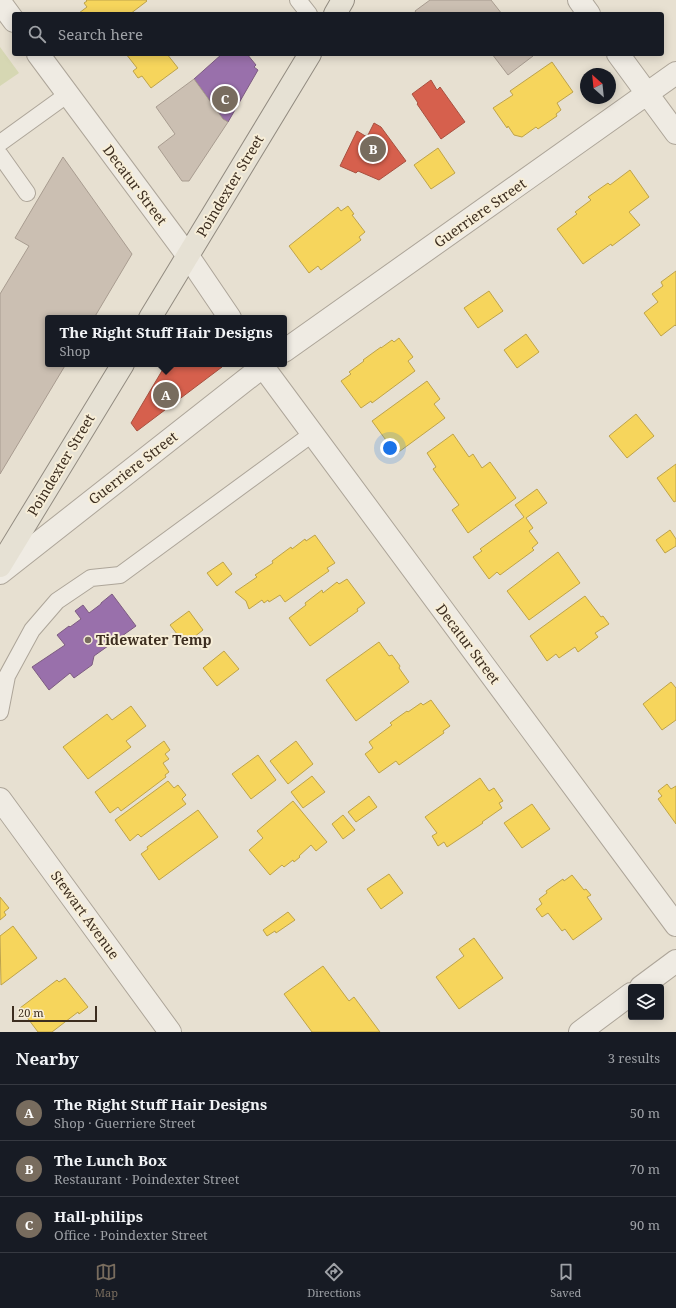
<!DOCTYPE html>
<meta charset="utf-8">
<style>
:root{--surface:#171b24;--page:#20242c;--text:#f1f3f6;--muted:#9ea1a6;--line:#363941;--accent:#786c5e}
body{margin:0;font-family:"Noto Serif",serif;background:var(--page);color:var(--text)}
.controls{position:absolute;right:12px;bottom:12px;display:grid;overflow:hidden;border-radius:4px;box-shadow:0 2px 10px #0003}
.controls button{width:36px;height:36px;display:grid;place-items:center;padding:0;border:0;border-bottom:1px solid var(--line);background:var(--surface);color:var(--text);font:20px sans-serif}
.compass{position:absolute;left:580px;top:68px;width:36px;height:36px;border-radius:50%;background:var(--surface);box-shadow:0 2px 10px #0003;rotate:333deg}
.scale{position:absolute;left:12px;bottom:10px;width:85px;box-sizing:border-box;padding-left:4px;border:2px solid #3d2e20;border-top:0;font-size:11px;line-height:14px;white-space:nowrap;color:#3d2e20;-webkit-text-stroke:3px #f7eed8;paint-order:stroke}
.you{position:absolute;left:390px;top:448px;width:14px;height:14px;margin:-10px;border:3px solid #fff;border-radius:50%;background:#1a73e8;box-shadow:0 0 0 6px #1a73e833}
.badge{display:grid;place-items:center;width:26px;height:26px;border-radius:50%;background:var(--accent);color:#fff;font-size:13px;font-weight:700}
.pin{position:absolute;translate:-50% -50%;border:2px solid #fff;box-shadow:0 1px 4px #0006}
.popup{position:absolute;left:45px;top:315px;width:242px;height:52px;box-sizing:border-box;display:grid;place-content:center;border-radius:4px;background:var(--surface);filter:drop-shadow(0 1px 3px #0005);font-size:13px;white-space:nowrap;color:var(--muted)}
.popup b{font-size:15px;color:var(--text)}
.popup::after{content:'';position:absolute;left:50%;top:100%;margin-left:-8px;border:8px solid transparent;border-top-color:var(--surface)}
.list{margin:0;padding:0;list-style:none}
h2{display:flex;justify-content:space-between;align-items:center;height:52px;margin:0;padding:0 16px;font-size:17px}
h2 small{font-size:13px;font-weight:400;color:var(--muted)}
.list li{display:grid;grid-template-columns:26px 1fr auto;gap:12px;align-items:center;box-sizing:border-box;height:56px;padding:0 16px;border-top:1px solid var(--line)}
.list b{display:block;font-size:15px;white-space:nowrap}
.list p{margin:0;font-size:13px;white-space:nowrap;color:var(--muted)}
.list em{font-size:13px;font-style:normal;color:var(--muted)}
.icon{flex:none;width:22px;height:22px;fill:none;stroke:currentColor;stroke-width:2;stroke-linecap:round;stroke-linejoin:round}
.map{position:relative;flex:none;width:676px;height:1032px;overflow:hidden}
.search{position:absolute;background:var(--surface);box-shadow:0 2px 10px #0003;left:12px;right:12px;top:12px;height:44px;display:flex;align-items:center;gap:10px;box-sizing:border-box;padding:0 14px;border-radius:4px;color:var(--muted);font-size:15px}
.sheet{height:220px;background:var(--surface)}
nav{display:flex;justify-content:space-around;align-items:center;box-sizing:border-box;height:56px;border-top:1px solid var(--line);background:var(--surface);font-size:11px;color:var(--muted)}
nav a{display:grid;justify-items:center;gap:2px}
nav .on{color:var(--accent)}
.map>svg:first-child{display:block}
.green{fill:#d6d7b3}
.homes{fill:#f6d55c;stroke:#bea34a}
.shops{fill:#d6604d;stroke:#a85140}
.offices{fill:#9970ab;stroke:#7d5c81}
.building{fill:#cbbfb2;stroke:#a89c90}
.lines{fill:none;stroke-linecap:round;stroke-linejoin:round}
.service-casing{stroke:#ada599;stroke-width:18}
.minor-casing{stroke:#ada599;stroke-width:24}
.primary-casing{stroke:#928b80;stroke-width:24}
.service{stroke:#efebe3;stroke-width:16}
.minor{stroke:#efebe3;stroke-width:22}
.primary{stroke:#e6e1d4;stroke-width:22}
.poi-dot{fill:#786c5e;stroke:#f7eed8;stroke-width:1.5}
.labels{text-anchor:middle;stroke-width:4;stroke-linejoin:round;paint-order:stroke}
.street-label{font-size:14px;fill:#3d2e20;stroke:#f7eed8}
.poi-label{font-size:14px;font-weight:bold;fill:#3d2e20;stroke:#f7eed8;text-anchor:start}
</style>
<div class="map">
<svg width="676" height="1032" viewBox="0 0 676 1032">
<rect width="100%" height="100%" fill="#e7e0d1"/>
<path class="green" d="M 0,47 L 19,73 L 0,86 Z"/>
<path class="homes" d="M 86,0 L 146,0 L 147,1 L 130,14 L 80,14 L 79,13 L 87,7 L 84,3 L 87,1 Z
M 126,54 L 167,54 L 178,68 L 151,88 L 142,76 L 138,78 L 133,71 L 137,68 Z
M 552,62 L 573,92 L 557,103 L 561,110 L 556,114 L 557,116 L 538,129 L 536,127 L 522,137 L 514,135 L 508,126 L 507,128 L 493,108 L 513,95 L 510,91 Z
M 438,148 L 455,173 L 431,189 L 414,165 Z
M 630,170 L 649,197 L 629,212 L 640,225 L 612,246 L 611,244 L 583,264 L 557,229 L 577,214 L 575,212 L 591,200 L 588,197 L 608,183 L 610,185 Z
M 348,206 L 354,214 L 352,215 L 365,232 L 359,237 L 361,240 L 321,270 L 318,266 L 309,273 L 289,246 L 338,207 L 341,211 Z
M 676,271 L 676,326 L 675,325 L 661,336 L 644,313 L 658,302 L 652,294 L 663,286 L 661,282 Z
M 489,291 L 503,311 L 478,328 L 464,308 Z
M 526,334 L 539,352 L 517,368 L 504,350 Z
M 399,338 L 413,357 L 408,361 L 415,371 L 372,403 L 371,401 L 361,408 L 341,381 L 351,374 L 349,372 L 364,361 L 363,360 L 381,347 L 381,348 L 392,340 L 394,342 Z
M 427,381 L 440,399 L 434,404 L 445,418 L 396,454 L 372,421 Z
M 636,414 L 654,436 L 627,458 L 609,436 Z
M 453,434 L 469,457 L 473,454 L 482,468 L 490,462 L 516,498 L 468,533 L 452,510 L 459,505 L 433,469 L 436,467 L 427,453 Z
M 676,464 L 676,501 L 674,502 L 657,478 Z
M 537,489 L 547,503 L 526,518 L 533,528 L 529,531 L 538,543 L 532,548 L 534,550 L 500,575 L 497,572 L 489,579 L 473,557 L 482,551 L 480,549 L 524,517 L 515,505 Z
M 670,530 L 676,539 L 676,546 L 665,553 L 656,540 Z
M 315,535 L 335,563 L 327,568 L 329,571 L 285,602 L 280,595 L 269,602 L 268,600 L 264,603 L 262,600 L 249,609 L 246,601 L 235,592 L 257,577 L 255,575 L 273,563 L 272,561 L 291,547 L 292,549 L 305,539 L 306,541 Z
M 558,552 L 580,583 L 529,620 L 507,591 Z
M 223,562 L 232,574 L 217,586 L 207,573 Z
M 347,579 L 365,603 L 357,609 L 358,611 L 310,646 L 289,618 L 306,605 L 305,603 L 322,590 L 323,593 L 337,582 L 339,584 Z
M 585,596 L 601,617 L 603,616 L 609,624 L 595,633 L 598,637 L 578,652 L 575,647 L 559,658 L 556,654 L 547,661 L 530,636 Z
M 189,611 L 203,630 L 185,644 L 170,625 Z
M 379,642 L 389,656 L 392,655 L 400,666 L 399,668 L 409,682 L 356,721 L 326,680 Z
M 224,651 L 239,669 L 217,686 L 203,668 Z
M 671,682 L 676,688 L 676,720 L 662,730 L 643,704 Z
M 431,700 L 450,726 L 443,731 L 444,733 L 399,765 L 396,761 L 379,773 L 365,754 L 373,748 L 369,742 L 392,725 L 390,723 L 407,711 L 408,712 L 421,703 L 423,705 Z
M 131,706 L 146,726 L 126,741 L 131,747 L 88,779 L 63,747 L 107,714 L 112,720 Z
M 164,741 L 170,750 L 165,754 L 169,759 L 163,763 L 169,772 L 165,775 L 166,777 L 121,811 L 118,807 L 110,813 L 95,792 Z
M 296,741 L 313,764 L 288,784 L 270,761 Z
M 258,755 L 276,780 L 251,799 L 232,774 Z
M 312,776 L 325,792 L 303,808 L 291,792 Z
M 480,778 L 489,791 L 494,788 L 503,801 L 499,803 L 502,808 L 482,822 L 483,823 L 447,847 L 444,842 L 438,846 L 432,836 L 437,833 L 425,817 Z
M 168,781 L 174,788 L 178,785 L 186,795 L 182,799 L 186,804 L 141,837 L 138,834 L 130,841 L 115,820 Z
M 667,784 L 671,789 L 676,786 L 676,824 L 658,799 L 662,796 L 658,791 Z
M 369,796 L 377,807 L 356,822 L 348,812 Z
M 293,801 L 327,842 L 316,851 L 311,845 L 299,856 L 300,857 L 294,862 L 293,860 L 284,867 L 282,865 L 270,875 L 249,850 L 263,838 L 257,831 Z
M 532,804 L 550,829 L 522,848 L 504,823 Z
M 198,810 L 218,837 L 159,880 L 141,854 L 148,849 L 147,847 Z
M 343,815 L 355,830 L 343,839 L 332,824 Z
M 389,874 L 403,893 L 381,909 L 367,889 Z
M 572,875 L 584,890 L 586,889 L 591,895 L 587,897 L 602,919 L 573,940 L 565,929 L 562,931 L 548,913 L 542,917 L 536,909 L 542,904 L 539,899 L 547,893 L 546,891 L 563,879 L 564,881 Z
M 0,897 L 9,908 L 4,912 L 6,915 L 0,920 Z
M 288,912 L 295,920 L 276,933 L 275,931 L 267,936 L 263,930 Z
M 13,926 L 37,958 L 1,985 L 0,936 Z
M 474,938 L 503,978 L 459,1009 L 436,977 L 464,956 L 459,949 Z
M 323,966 L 349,1001 L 354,997 L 380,1032 L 312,1032 L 284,994 Z
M 65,978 L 88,1007 L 79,1014 L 78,1012 L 52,1032 L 38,1032 L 20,1008 L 57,980 L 59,982 Z"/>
<path class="shops" d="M 431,80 L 437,90 L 440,87 L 465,122 L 441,139 L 417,104 L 418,103 L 412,94 Z
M 374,123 L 381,127 L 406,161 L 379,180 L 358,171 L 356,173 L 340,166 L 357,131 L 367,137 Z
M 166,364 L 220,364 L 222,367 L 137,431 L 131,423 Z"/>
<path class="offices" d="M 222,54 L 247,54 L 256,65 L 254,67 L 258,70 L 228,122 L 223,119 L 194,79 Z
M 112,594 L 136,626 L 94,656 L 92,665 L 74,678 L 70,673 L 49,690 L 32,667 L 65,645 L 57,635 L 69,626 L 70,627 L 81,619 L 75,611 L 83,605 L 89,613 L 101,604 L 101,603 Z"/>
<path class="building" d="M 430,0 L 491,0 L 502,14 L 417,14 L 415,11 Z
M 492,54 L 532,54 L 533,56 L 508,75 Z
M 194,79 L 223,119 L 228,122 L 189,181 L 182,181 L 158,147 L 175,134 L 156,107 Z
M 63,157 L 132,254 L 94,318 L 48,318 L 48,364 L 66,364 L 0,474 L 0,294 L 29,246 L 15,238 Z"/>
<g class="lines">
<g class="service-casing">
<path id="service" d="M 298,0 L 309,14
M 0,143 L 68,94
M 0,155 L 27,193
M 0,712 L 7,676 L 32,630 L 57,601 L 91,578 L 120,575 L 312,434"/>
</g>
<g class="minor-casing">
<path id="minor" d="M 579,0 L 589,14
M 0,2 L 14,21
M 38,54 L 188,256 L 230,318
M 618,54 L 676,133
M 284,351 L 676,73
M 261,364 L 676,925
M 0,573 L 266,364
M 0,799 L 170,1032
M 641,987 L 676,961
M 580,1032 L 631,994"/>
</g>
<g class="primary-casing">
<path id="primary" d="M 335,14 L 343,0
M 150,318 L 310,54
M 0,566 L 123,364"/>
</g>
<use href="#service" class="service"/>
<use href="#minor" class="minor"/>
<use href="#primary" class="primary"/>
</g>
<circle class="poi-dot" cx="88" cy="640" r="4"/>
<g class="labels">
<g class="street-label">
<text transform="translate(135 185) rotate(53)" y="5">Decatur Street</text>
<text transform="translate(230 186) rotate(-59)" y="5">Poindexter Street</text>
<text transform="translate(480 213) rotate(-35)" y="5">Guerriere Street</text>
<text transform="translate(61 465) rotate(-59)" y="5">Poindexter Street</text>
<text transform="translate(133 468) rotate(-38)" y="5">Guerriere Street</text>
<text transform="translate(468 644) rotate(53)" y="5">Decatur Street</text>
<text transform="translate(85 915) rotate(54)" y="5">Stewart Avenue</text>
</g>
<g class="poi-label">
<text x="96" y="645">Tidewater Temp</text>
</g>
</g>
</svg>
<div class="controls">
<button><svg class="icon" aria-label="layers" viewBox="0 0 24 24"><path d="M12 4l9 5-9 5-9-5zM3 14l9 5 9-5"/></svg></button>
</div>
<svg class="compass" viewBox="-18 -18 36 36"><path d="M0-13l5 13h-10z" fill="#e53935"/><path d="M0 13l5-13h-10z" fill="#9ea1a6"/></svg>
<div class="scale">20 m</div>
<div class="you"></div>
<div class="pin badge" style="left:166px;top:395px">A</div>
<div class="popup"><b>The Right Stuff Hair Designs</b>Shop</div>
<div class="pin badge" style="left:373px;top:149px">B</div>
<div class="pin badge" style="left:225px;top:99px">C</div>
<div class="search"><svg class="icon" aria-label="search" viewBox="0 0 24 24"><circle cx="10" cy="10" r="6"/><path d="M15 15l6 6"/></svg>Search here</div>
</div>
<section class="sheet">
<h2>Nearby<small>3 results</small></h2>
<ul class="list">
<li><span class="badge">A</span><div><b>The Right Stuff Hair Designs</b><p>Shop · Guerriere Street</p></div><em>50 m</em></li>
<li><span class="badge">B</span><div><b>The Lunch Box</b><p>Restaurant · Poindexter Street</p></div><em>70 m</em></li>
<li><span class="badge">C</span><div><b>Hall-philips</b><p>Office · Poindexter Street</p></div><em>90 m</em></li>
</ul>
</section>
<nav>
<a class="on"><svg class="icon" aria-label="map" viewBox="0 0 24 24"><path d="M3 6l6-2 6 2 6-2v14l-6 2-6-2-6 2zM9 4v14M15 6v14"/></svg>Map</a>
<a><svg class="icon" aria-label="directions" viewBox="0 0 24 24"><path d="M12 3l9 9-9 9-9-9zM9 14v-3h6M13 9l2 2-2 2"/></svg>Directions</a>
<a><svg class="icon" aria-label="saved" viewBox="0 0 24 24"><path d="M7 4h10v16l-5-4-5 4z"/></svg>Saved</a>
</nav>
